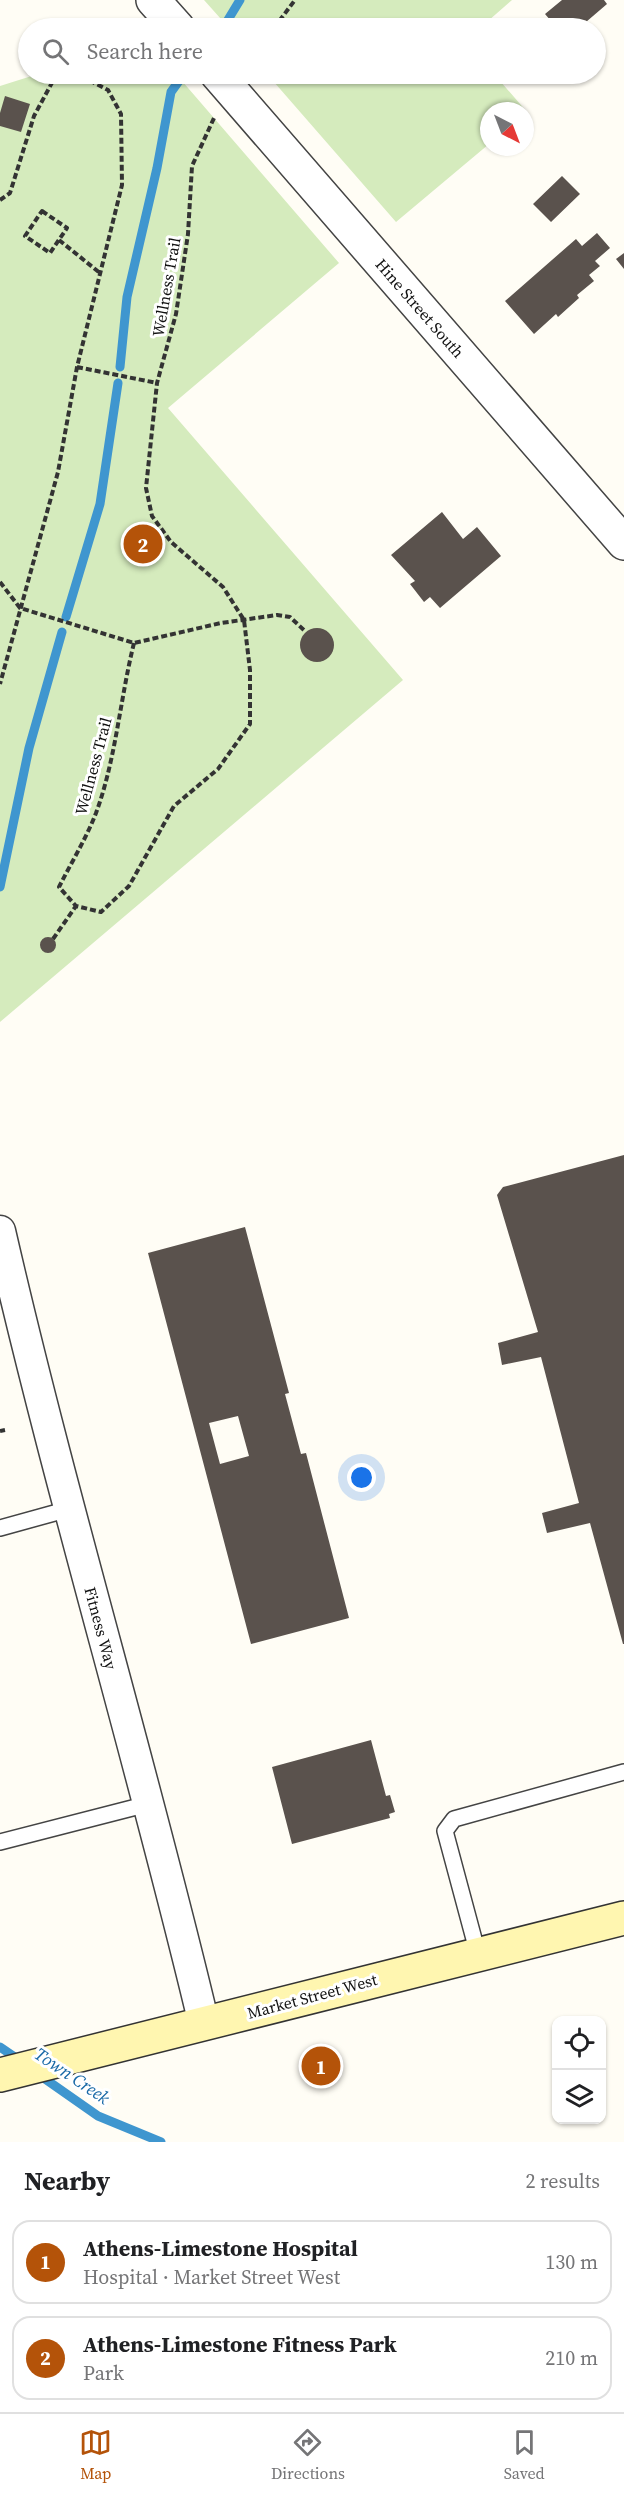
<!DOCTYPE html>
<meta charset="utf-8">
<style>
:root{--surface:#fff;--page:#f2f2f2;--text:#202124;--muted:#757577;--line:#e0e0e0;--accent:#b45309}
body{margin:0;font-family:"Source Serif 4",serif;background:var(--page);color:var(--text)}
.controls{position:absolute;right:18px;bottom:18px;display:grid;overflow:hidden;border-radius:12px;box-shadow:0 2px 4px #0004}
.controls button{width:54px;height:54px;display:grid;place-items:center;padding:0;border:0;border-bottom:2px solid var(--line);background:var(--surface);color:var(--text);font:30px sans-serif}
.compass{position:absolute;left:480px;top:102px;width:54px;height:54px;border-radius:50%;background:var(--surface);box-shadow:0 2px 4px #0004;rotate:138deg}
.you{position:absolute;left:362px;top:1478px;width:21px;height:21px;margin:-15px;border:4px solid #fff;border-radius:50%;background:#1a73e8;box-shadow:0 0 0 9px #1a73e833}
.badge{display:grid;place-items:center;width:39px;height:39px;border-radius:50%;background:var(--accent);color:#fff;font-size:20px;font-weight:700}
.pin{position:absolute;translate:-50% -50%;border:3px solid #fff;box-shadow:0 2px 6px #0006}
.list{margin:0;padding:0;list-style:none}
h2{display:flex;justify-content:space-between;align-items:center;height:78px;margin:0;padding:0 24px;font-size:26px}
h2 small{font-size:20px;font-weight:400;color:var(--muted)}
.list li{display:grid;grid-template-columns:39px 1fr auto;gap:18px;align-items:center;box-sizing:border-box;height:84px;margin:0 12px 12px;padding:0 12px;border:2px solid var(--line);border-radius:18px}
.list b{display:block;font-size:22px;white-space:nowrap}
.list p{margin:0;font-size:20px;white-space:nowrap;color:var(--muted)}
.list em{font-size:20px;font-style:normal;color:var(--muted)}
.icon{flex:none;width:33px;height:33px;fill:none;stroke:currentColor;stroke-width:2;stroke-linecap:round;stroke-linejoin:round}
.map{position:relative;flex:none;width:624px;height:2142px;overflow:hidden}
.search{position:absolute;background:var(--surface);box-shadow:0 2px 4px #0004;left:18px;right:18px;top:18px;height:66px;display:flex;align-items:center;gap:15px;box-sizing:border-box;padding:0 21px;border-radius:33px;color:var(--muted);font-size:22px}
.sheet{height:270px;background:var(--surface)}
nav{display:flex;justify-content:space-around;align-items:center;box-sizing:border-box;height:84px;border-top:2px solid var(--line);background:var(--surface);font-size:16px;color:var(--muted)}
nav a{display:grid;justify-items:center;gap:3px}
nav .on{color:var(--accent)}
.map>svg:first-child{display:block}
.green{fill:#d5ebbd}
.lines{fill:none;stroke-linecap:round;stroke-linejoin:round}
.stream{stroke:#3f96cf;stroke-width:9}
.building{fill:#5a524d;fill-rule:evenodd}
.service-casing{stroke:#444;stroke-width:18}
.minor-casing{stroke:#444;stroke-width:33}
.tertiary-casing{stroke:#444;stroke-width:36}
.secondary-casing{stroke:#333;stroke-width:36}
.path{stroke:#333;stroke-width:4;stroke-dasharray:6 3;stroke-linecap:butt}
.service{stroke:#fff;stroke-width:15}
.minor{stroke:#fff;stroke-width:30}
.tertiary{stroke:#fff;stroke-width:33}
.secondary{stroke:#fff6b0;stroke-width:33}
.labels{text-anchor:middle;stroke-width:6;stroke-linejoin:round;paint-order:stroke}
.street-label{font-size:16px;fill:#111;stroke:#fff}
.water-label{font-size:18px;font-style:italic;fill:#1768a6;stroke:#fff}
</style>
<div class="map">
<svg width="624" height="2142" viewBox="0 0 624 2142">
<rect width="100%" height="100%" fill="#fffdf5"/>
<path class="green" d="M 204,0 L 512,0 L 480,28 L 229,28 Z
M 38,74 L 176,74 L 339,263 L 168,408 L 403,680 L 0,1022 L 0,86 Z
M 267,74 L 494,74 L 527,112 L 525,114 L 525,111 L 489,111 L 489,144 L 396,222 Z"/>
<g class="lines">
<path class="stream" d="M 223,28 L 240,0
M 120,367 L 127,297 L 157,168 L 171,92 L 184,74
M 66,617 L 100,504 L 118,383
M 0,887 L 29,748 L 62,632
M 0,2047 L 22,2062
M 38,2074 L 98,2116 L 161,2142"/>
</g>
<path class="building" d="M 562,0 L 604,0 L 607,4 L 579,28 L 557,28 L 545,14 Z
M 5,96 L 30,104 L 21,132 L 0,126 L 0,113 Z
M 562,176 L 580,194 L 551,222 L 533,204 Z
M 597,233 L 610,248 L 595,261 L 600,266 L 589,275 L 594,281 L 577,295 L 579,298 L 558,317 L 556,314 L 534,334 L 505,301 L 576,239 L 582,246 Z
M 624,253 L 624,269 L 616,259 Z
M 442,512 L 463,539 L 477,527 L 501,556 L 440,608 L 430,597 L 424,602 L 410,584 L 415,581 L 391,555 Z
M300 645a17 17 0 1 1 34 0a17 17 0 1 1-34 0Z
M40 945a8 8 0 1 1 16 0a8 8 0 1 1-16 0Z
M 624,1155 L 624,1644 L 623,1644 L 590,1523 L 547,1533 L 542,1513 L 579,1503 L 541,1357 L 502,1365 L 498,1343 L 538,1332 L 497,1195 L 503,1187 Z
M 245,1227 L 289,1393 L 285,1394 L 301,1454 L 306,1453 L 349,1618 L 251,1644 L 148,1253 ZM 238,1416 L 249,1456 L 220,1464 L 209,1423 Z
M 371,1740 L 386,1796 L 390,1795 L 395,1812 L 389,1814 L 390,1818 L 292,1844 L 272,1767 Z"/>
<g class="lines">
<g class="service-casing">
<path id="service" d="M 0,1528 L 69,1509
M 0,1842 L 148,1804
M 478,1954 L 445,1831 L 454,1819 L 624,1772"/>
</g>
<g class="minor-casing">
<path id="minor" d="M 0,1231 C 61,1497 141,1759 204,2024"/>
</g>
<g class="tertiary-casing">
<path id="tertiary" d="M 153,0 L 178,28
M 217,74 L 624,543"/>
</g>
<g class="secondary-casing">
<path id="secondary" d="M 0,2075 L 624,1918"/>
</g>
<path class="path" d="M 274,28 L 295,0
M 0,200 L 10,193 L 34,116 L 54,79 L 85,78 L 108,90 L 121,114 L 122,185 L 77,367 L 58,472 L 0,684
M 42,211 L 67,228 L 50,253 L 25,236 Z
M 59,240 L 100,273
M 77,367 L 157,383
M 0,582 L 20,608 L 134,643 L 221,623 L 277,615 L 290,617 L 306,632
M 134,643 C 120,699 116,759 96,813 C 86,839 71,863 59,887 L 76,906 L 101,912 L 129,886 L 174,806 L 218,769 L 250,724 L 250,670 L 244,620 L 223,587 L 171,542 L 152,516 L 146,488 L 157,383 L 176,314 L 188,234 L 192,166 L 214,118
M 53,939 L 76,906
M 0,1431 L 5,1430"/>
<use href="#service" class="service"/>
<use href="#minor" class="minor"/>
<use href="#tertiary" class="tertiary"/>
<use href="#secondary" class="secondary"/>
</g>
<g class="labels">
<g class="street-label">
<text transform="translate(166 287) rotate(-80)" y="6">Wellness Trail</text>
<text transform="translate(420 308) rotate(49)" y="6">Hine Street South</text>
<text transform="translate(93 766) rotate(-75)" y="6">Wellness Trail</text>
<text transform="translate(101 1628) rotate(75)" y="6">Fitness Way</text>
<text transform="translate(312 1996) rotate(-15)" y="6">Market Street West</text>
</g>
<g class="water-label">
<text transform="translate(72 2076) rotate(34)" y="6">Town Creek</text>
</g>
</g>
</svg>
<div class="controls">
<button><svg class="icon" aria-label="locate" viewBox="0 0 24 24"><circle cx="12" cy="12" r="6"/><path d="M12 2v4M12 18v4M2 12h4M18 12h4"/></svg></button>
<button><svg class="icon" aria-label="layers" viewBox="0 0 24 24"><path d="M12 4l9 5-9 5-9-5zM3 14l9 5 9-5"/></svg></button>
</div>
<svg class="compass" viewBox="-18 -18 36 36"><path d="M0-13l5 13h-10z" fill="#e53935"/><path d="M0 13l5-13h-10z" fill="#757577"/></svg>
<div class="you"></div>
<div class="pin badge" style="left:321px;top:2066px">1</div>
<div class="pin badge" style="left:143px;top:544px">2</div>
<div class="search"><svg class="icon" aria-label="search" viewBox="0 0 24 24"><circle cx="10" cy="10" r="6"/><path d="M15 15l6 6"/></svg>Search here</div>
</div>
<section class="sheet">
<h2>Nearby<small>2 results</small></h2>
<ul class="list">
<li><span class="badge">1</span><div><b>Athens-Limestone Hospital</b><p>Hospital · Market Street West</p></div><em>130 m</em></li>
<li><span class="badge">2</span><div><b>Athens-Limestone Fitness Park</b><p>Park</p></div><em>210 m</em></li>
</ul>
</section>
<nav>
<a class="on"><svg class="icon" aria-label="map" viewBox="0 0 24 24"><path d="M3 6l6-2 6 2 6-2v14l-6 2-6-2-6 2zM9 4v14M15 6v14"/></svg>Map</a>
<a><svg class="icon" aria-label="directions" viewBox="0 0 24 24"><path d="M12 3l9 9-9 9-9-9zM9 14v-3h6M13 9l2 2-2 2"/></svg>Directions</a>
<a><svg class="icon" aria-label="saved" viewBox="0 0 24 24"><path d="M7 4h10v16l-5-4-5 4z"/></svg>Saved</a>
</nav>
